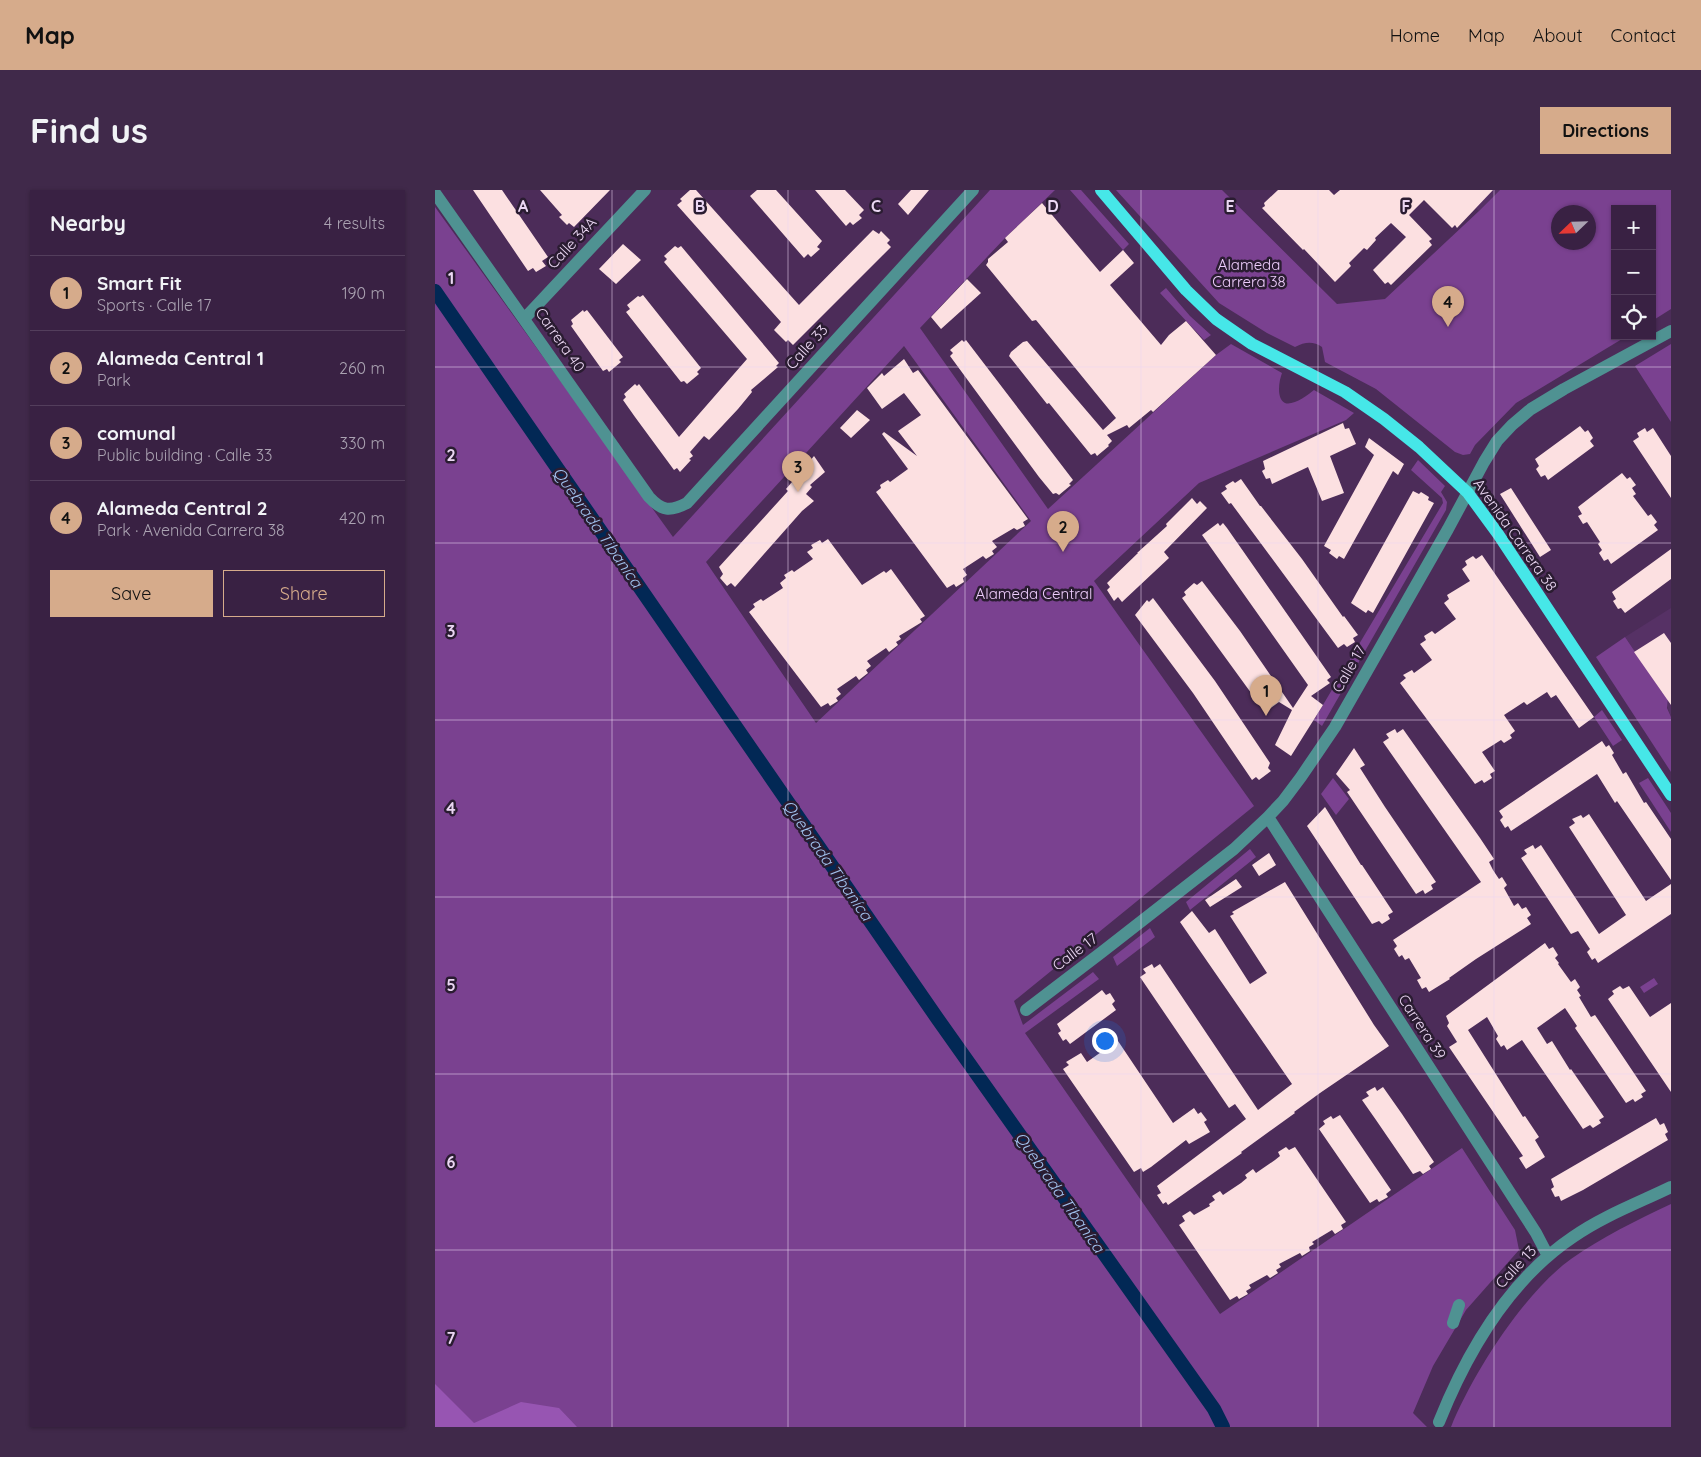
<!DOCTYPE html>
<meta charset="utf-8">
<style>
:root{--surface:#392143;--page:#40294a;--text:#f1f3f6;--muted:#aba3b2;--line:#533e5c;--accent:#d6ab8b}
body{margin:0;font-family:Quicksand,sans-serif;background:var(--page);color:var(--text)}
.controls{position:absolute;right:15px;top:15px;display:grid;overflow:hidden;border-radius:0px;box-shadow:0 1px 4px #0004}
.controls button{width:45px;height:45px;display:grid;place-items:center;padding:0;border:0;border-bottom:1px solid var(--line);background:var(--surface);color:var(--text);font:25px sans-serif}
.compass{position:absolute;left:1116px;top:15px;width:45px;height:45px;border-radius:50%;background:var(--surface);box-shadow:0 1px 4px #0004;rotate:247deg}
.you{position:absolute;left:669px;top:850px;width:18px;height:18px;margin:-12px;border:4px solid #fff;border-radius:50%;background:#1a73e8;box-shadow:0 0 0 8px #1a73e833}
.badge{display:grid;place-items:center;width:32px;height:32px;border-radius:50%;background:var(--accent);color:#111;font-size:16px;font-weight:700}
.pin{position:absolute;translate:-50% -41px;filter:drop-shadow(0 1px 2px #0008)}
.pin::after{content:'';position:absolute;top:26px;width:18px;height:15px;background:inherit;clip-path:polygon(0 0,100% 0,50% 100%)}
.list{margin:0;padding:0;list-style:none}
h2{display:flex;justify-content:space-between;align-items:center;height:65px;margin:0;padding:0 20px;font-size:21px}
h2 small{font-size:16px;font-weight:400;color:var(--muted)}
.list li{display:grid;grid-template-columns:32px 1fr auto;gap:15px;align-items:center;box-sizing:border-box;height:75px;padding:0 20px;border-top:1px solid var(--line)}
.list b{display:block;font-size:19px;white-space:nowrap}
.list p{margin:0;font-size:16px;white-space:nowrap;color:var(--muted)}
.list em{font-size:16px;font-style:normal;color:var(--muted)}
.actions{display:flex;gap:10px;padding:15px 20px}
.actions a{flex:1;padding:11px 0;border:1px solid var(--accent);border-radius:0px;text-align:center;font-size:18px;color:var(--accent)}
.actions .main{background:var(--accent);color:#111}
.icon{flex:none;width:28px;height:28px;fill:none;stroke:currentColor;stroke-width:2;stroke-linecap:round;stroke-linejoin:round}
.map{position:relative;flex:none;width:1236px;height:1237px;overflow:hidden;border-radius:0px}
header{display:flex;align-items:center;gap:30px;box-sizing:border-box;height:70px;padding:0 25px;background:var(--accent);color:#111}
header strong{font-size:24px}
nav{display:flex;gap:28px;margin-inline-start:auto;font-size:18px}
.intro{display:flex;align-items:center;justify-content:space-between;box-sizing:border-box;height:120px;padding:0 30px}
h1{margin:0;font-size:35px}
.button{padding:12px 22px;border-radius:0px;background:var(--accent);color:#111;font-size:18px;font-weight:700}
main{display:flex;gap:30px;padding:0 30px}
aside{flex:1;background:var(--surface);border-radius:0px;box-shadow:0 1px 4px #0004}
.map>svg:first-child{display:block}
.built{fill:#563165}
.green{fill:#7a4190;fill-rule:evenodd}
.forest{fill:#9755b2}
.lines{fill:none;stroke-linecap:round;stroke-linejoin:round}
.canal{stroke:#022855;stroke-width:14}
.building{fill:#fce0e1}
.minor{stroke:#4f9292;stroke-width:12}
.major{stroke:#46e7e8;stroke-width:12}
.grid{fill:none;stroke:#ebd7f3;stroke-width:1;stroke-opacity:0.55}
.labels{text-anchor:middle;stroke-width:5;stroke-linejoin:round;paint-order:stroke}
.street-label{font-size:15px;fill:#ebd7f3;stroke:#2a1c31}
.park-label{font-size:15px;fill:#eecdfc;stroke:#2a1c31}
.water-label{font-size:16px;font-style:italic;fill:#a1c2ee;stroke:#2a1c31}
.grid-label{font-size:16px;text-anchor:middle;font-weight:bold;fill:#ebd7f3;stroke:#2a1c31;stroke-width:5;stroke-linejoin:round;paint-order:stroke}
</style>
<header>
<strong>Map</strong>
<nav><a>Home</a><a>Map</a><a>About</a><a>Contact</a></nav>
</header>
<div class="intro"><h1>Find us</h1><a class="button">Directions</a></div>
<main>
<aside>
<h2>Nearby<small>4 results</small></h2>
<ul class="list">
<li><span class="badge">1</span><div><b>Smart Fit</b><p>Sports · Calle 17</p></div><em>190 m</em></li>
<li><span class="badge">2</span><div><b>Alameda Central 1</b><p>Park</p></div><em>260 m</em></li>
<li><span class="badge">3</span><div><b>comunal</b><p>Public building · Calle 33</p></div><em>330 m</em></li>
<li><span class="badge">4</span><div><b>Alameda Central 2</b><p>Park · Avenida Carrera 38</p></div><em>420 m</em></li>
</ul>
<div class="actions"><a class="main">Save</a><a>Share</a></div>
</aside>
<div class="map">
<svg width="1236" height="1237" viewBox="0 0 1236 1237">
<rect width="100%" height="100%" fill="#4c2c59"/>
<path class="built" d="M 1023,0 L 1065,0 L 1044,21 Z
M 1236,418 L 1236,527 L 1227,502 L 1190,447 Z"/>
<path class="green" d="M 555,0 L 620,0 L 570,48 L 485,138 L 613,319 L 781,165 L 796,154 L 847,183 C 844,191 841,208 850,213 C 858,216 873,205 879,200 L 919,223 L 911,230 L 764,293 L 659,391 L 819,616 L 579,811 L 588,835 L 658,782 L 664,789 L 590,843 L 785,1124 L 1027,958 L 1080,1040 L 1084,1060 L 1031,1120 L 998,1176 L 978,1223 L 992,1237 L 0,1237 L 0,17 L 238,347 ZM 469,156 L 596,331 L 381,533 L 271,372 Z
M 635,0 L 646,0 L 694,54 L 688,60 Z
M 681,0 L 787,0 L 902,114 L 950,109 L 1044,21 L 1065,0 L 1236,0 L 1236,119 L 1217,131 L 1217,19 L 1180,19 L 1180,146 L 1192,146 L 1081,213 L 1040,255 L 1035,264 L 1028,265 L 1020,262 L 941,199 L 890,172 L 887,157 C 878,151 870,152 860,157 L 832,143 L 784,113 ZM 1124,22 L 1154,22 L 1154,52 L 1124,52 Z
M 731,98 L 755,126 L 776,145 L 769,150 L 725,103 Z
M 1236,154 L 1236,232 L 1200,176 Z
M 983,270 L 1010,296 L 1006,302 L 1012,312 L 1011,320 L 887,536 L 879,530 L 1008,313 L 1007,308 L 976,280 Z
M 1190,447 L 1227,502 L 1233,505 L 1232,518 L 1236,527 L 1236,582 L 1161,467 Z
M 1167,520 L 1187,550 L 1178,556 L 1159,527 Z
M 898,588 L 914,609 L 901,625 L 886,604 Z
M 1213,588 L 1236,623 L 1236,642 L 1204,593 Z
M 815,659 L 821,667 L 755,720 L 751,712 Z
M 715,738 L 720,747 L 682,776 L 678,767 Z
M 1219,788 L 1223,794 L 1209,803 L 1205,797 Z
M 1236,1014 L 1236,1237 L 1016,1237 C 1038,1183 1089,1103 1136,1069 C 1167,1047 1202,1030 1236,1014 Z"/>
<path class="forest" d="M 0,1194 L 39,1233 L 86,1212 L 124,1218 L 142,1237 L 0,1237 Z"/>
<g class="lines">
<path class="canal" d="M 0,101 L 502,828 L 779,1219 L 788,1237"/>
</g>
<path class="building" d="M 38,0 L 67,0 L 113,67 L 107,71 L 111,76 L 101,82 L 98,78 L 93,81 Z
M 105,0 L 175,0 L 139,37 L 134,33 L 132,35 L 124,27 L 127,25 Z
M 255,0 L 261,0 L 364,115 L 438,40 L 444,44 L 446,41 L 455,50 L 452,53 L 456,57 L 358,155 L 353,150 L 351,152 L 339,140 L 346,132 L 242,15 L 247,11 L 245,9 Z
M 322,0 L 341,0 L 387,51 L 382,57 L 385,59 L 376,67 L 373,64 L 369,68 L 315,6 Z
M 380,0 L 410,0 L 429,20 L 424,25 L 427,28 L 418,35 L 415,32 L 411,36 Z
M 476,0 L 494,0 L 473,25 L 463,14 Z
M 843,0 L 894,0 L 899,5 L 905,0 L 1058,0 L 1022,38 L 1020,35 L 1017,38 L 989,10 L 974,25 L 997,49 L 994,51 L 997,55 L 956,95 L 953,92 L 950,94 L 938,80 L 971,47 L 956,33 L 940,48 L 941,50 L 932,60 L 929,58 L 914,73 L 916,76 L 900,92 L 869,59 L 868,60 L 827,18 L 830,16 L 829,13 Z
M 607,13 L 665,82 L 688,60 L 699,73 L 675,95 L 726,155 L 734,145 L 751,131 L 781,165 L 718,222 L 716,220 L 694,238 L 692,235 L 672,245 L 677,251 L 673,255 L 674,256 L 662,266 L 660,263 L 656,265 L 614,213 L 612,214 L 574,166 L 576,162 L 588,152 L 592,151 L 668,240 L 681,228 L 601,130 L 597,131 L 551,75 L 553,72 L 553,69 L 573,52 L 570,48 Z
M 188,54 L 206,70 L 181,94 L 164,79 Z
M 240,56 L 243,58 L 246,56 L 344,173 L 341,176 L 343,177 L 316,200 L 317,202 L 303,219 L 274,250 L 269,246 L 255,262 L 258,266 L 254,269 L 256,270 L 245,282 L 242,278 L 239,280 L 200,227 L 188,210 L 191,207 L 189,204 L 200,194 L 202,196 L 204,194 L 244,247 L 312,169 L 229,72 L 232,69 L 229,66 Z
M 532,89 L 546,103 L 506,139 L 496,127 Z
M 208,105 L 266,178 L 262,182 L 264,184 L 252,194 L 249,191 L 246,192 L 191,122 L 195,119 L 192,115 L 203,106 L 205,107 Z
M 148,120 L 149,122 L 152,120 L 188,167 L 184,170 L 186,172 L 174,182 L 172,179 L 168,181 L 136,136 L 138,134 L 136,130 Z
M 527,150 L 529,152 L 531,150 L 638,290 L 634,294 L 636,295 L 624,305 L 621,303 L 618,304 L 604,287 L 515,166 L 518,163 L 515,160 Z
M 469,169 L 478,183 L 483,180 L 593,329 L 588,332 L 590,336 L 582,340 L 579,338 L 557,351 L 562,357 L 557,361 L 559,364 L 551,369 L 548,366 L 528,379 L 532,385 L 528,388 L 529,392 L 521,397 L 519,394 L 512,398 L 441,302 L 446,298 L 445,295 L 453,290 L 455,292 L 473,279 L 447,244 L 449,242 L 482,266 L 463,241 L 486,225 L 469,203 L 447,219 L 432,198 L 447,183 L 449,186 Z
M 422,220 L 435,230 L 416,248 L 405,238 Z
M 908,233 L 910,239 L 914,238 L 921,254 L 895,266 L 909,303 L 887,311 L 873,277 L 837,294 L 835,288 L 831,289 L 827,281 L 830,279 L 828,271 Z
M 1145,236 L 1150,242 L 1153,240 L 1158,248 L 1155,251 L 1159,256 L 1113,290 L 1110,285 L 1106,287 L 1101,279 L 1104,276 L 1100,269 Z
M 1210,238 L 1212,242 L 1218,238 L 1236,266 L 1236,308 L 1198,251 L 1204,247 L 1202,243 Z
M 934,248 L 969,274 L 963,285 L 958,281 L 909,369 L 904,366 L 902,369 L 894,363 L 896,360 L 889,356 L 939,265 L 930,257 Z
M 379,266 L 390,282 L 375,295 L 377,297 L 371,304 L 379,311 L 367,321 L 300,397 L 296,393 L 292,396 L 285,388 L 288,384 L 284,377 L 353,301 L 351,299 Z
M 1187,283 L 1192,289 L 1195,287 L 1201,295 L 1197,298 L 1201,304 L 1198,306 L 1213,326 L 1216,324 L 1222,332 L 1219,335 L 1223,340 L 1176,374 L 1173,369 L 1169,371 L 1164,363 L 1167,360 L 1163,354 L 1165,352 L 1152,332 L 1148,334 L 1143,326 L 1147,324 L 1143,317 Z
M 806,289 L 825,316 L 826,316 L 867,369 L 908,427 L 909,426 L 923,445 L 918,448 L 920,452 L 912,457 L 909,454 L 903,458 L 796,313 L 794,314 L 786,303 L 792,299 L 790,296 L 798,291 L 800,293 Z
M 1076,298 L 1116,360 L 1105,367 L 1065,304 Z
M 978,301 L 984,304 L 986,302 L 994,307 L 993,310 L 999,313 L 938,423 L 933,420 L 931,423 L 916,413 Z
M 757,308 L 762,314 L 765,311 L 772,318 L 729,362 L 734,368 L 687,412 L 683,407 L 679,411 L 672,400 L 675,397 L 672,393 L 703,363 L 702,363 L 732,336 L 731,334 Z
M 783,333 L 785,336 L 788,333 L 792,338 L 896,487 L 892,490 L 895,493 L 876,506 L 888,515 L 856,566 L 840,555 L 857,520 L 844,512 L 833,520 L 831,517 L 827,518 L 747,408 L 751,405 L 749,402 L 759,393 L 762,395 L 767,391 L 805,441 L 858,518 L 873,495 L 767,345 Z
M 393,349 L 427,395 L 449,381 L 451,383 L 456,379 L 490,426 L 485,429 L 487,432 L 464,446 L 466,449 L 461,452 L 463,455 L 454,462 L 451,458 L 432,471 L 436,476 L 431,480 L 433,483 L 424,490 L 421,486 L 402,499 L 406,504 L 401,508 L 403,511 L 395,516 L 393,513 L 386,517 L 314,422 L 320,417 L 318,414 L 326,409 L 328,411 L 348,398 L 345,393 L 351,388 L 349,385 L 357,380 L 359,382 L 378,369 L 372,362 L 378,358 L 376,355 L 385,350 L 387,353 Z
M 1236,359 L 1236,389 L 1190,423 L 1186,418 L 1183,419 L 1178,411 L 1181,409 L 1177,402 Z
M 1047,365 L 1159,527 L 1144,538 L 1121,505 L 1116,508 L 1112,502 L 1092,515 L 1089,512 L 1069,525 L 1080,541 L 1075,545 L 1077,548 L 1069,553 L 1066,550 L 1047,562 L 1060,581 L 1055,584 L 1057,588 L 1049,593 L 1047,590 L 1040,594 L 965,493 L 971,488 L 968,485 L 977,480 L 979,483 L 997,470 L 985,454 L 991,450 L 989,446 L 997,441 L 1000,444 L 1021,429 L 1009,413 L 1014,409 L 1012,405 L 1035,391 L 1027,379 L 1032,375 L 1030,371 L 1038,366 L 1041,369 Z
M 718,408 L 780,491 L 835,573 L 833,578 L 836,581 L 824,590 L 821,587 L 817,590 L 758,503 L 700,425 L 712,410 L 714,412 Z
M 1229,443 L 1236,453 L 1236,515 L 1199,462 Z
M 960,539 L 962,543 L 968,539 L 1045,648 L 1059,669 L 1054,672 L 1058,680 L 1064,689 L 1067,687 L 1072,695 L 1069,698 L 1079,716 L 1083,713 L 1087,719 L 1091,717 L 1096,725 L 1092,728 L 1096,734 L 1041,769 L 1014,788 L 1015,789 L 994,802 L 991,797 L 987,799 L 982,790 L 986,788 L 974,768 L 970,770 L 967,765 L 964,767 L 959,759 L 962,756 L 958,750 L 1046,692 L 948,552 L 954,548 L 951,544 Z
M 1167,551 L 1171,557 L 1174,555 L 1179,563 L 1177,565 L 1188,584 L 1191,582 L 1209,613 L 1211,612 L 1236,649 L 1236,690 L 1182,611 L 1180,613 L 1162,584 L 1076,641 L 1073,636 L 1070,638 L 1065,630 L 1068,627 L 1064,621 Z
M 919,558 L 930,575 L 925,578 L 950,617 L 1001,692 L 996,695 L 998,699 L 990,704 L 988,700 L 981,704 L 912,602 L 915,600 L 901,584 Z
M 890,617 L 926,675 L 927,675 L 958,722 L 953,725 L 955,729 L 947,734 L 944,731 L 937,734 L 872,636 Z
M 1154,624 L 1211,711 L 1236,694 L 1236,724 L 1163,773 L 1160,768 L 1157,770 L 1152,762 L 1155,759 L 1143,741 L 1136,744 L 1086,668 L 1092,664 L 1089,660 L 1098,655 L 1100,659 L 1106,655 L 1164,744 L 1191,725 L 1134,637 L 1140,633 L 1137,629 L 1146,625 L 1148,628 Z
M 834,663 L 841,675 L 824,686 L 817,675 Z
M 801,689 L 807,697 L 775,717 L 770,710 Z
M 850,692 L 939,835 L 954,856 L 885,903 L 859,922 L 860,923 L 806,962 L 807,963 L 733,1015 L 731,1012 L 728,1014 L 722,1005 L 726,1003 L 722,996 L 811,929 L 800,914 L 794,918 L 705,787 L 711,783 L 708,779 L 717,774 L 719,778 L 725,774 L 823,920 L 857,894 L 745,732 L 757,721 L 774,743 L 780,739 L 815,794 L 832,783 L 795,726 L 799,724 L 797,722 Z
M 1110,753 L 1114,759 L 1118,757 L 1123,765 L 1120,768 L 1124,773 L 1123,774 L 1136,792 L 1140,789 L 1145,797 L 1142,800 L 1146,806 L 1144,807 L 1156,827 L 1160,825 L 1211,901 L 1206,904 L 1208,907 L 1200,912 L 1198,909 L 1191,913 L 1140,838 L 1142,836 L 1130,818 L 1102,838 L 1112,854 L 1117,851 L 1135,880 L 1136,879 L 1169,927 L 1164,930 L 1166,933 L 1158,938 L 1155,935 L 1148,939 L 1087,850 L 1072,860 L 1069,855 L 1066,857 L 1061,849 L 1063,846 L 1052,827 L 1033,840 L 1088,927 L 1090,926 L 1104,947 L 1100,950 L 1110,967 L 1091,979 L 1084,968 L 1088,966 L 1014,857 L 1022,852 L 1012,836 L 1014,833 L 1011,826 Z
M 1185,796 L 1188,799 L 1194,796 L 1215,827 L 1236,813 L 1236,902 L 1173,809 L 1179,804 L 1177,801 Z
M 667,800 L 671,805 L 675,803 L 680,811 L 677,814 L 681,820 L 635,854 L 631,849 L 628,851 L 623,843 L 626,841 L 622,834 Z
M 675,851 L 677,855 L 683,851 L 738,933 L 759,918 L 763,924 L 766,922 L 772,930 L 769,932 L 775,942 L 754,954 L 751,950 L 716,977 L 708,982 L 706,978 L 699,982 L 628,879 L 634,875 L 631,872 L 646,863 L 652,872 L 669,860 L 667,857 Z
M 940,897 L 942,901 L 948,897 L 967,924 L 999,972 L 994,976 L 996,979 L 988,984 L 985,981 L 978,984 L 941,930 L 927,910 L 934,906 L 931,902 Z
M 905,925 L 956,1000 L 951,1004 L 953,1007 L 944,1012 L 942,1009 L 935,1013 L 884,939 L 890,934 L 888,931 L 896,926 L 898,929 Z
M 1221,928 L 1225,935 L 1229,933 L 1233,942 L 1230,944 L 1233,950 L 1148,1000 L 1126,1011 L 1124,1006 L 1120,1007 L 1116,999 L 1119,997 L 1116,989 Z
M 851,957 L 854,960 L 860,957 L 911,1032 L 906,1035 L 908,1039 L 900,1044 L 897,1040 L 877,1052 L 879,1054 L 874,1057 L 875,1061 L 867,1066 L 865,1063 L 844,1074 L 846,1077 L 841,1080 L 843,1083 L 835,1088 L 832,1085 L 814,1095 L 816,1098 L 811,1101 L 813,1104 L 804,1109 L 802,1106 L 795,1110 L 744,1035 L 750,1031 L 747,1026 L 755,1021 L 759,1025 L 775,1016 L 774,1014 L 780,1010 L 777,1006 L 785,1001 L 788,1005 L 806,993 L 812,988 L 810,985 L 818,979 L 821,983 L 840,970 L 845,966 L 843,962 Z"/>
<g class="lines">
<path class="minor" d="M 0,3 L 214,307 C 227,321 235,322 252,313 L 538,0
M 89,129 L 210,0
M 833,627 L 1101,1043 L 1113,1066
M 591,820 L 667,762 L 799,659 L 833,627 L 848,611 L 866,587 L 900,537 L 1013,339 L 1049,272 L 1062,251 L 1077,235 L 1096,219 L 1129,199 L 1236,141
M 1018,1133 L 1024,1115
M 1004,1232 C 1032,1162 1074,1090 1138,1047 C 1168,1026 1203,1013 1236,997"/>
<path class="major" d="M 666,0 L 751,100 L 781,129 L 817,154 L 910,202 L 949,229 L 984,257 L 1033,303 L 1063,344 L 1236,605"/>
</g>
<path class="grid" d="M 177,0 L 177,1237M 353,0 L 353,1237M 530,0 L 530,1237M 706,0 L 706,1237M 883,0 L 883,1237M 1059,0 L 1059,1237M 0,177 L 1236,177M 0,353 L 1236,353M 0,530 L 1236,530M 0,707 L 1236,707M 0,884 L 1236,884M 0,1060 L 1236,1060"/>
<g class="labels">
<g class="street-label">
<text transform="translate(137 53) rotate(-47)" y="5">Calle 34A</text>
<text transform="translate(125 150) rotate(55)" y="5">Carrera 40</text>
<text transform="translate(372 157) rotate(-48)" y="5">Calle 33</text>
<text transform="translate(1080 345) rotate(55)" y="5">Avenida Carrera 38</text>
<text transform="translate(914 479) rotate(-60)" y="5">Calle 17</text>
<text transform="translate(640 762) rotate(-37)" y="5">Calle 17</text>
<text transform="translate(987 837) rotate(57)" y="5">Carrera 39</text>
<text transform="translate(1081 1077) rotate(-47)" y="5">Calle 13</text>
</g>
<g class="park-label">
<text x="814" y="80">Alameda<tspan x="814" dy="17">Carrera 38</tspan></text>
<text x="599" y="409">Alameda Central</text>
</g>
<g class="water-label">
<text transform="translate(163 337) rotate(55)" y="6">Quebrada Tibaníca</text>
<text transform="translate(393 670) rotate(55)" y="6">Quebrada Tibaníca</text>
<text transform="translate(625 1002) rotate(55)" y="6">Quebrada Tibaníca</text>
</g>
</g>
<g class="grid-label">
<text x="88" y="22">A</text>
<text x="265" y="22">B</text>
<text x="441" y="22">C</text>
<text x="618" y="22">D</text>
<text x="795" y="22">E</text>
<text x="971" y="22">F</text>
<text x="16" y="94">1</text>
<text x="16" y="271">2</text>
<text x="16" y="447">3</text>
<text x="16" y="624">4</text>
<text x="16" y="801">5</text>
<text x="16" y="978">6</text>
<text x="16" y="1154">7</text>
</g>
</svg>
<div class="controls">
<button>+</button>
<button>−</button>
<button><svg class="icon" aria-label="locate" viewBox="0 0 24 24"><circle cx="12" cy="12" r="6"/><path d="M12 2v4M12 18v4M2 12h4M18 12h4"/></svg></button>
</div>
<svg class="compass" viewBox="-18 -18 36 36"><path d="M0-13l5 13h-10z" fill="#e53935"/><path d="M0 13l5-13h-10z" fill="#aba3b2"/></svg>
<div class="you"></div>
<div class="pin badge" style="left:831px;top:526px">1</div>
<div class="pin badge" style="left:628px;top:362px">2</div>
<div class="pin badge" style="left:363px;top:302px">3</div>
<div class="pin badge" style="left:1013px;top:137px">4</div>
</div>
</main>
